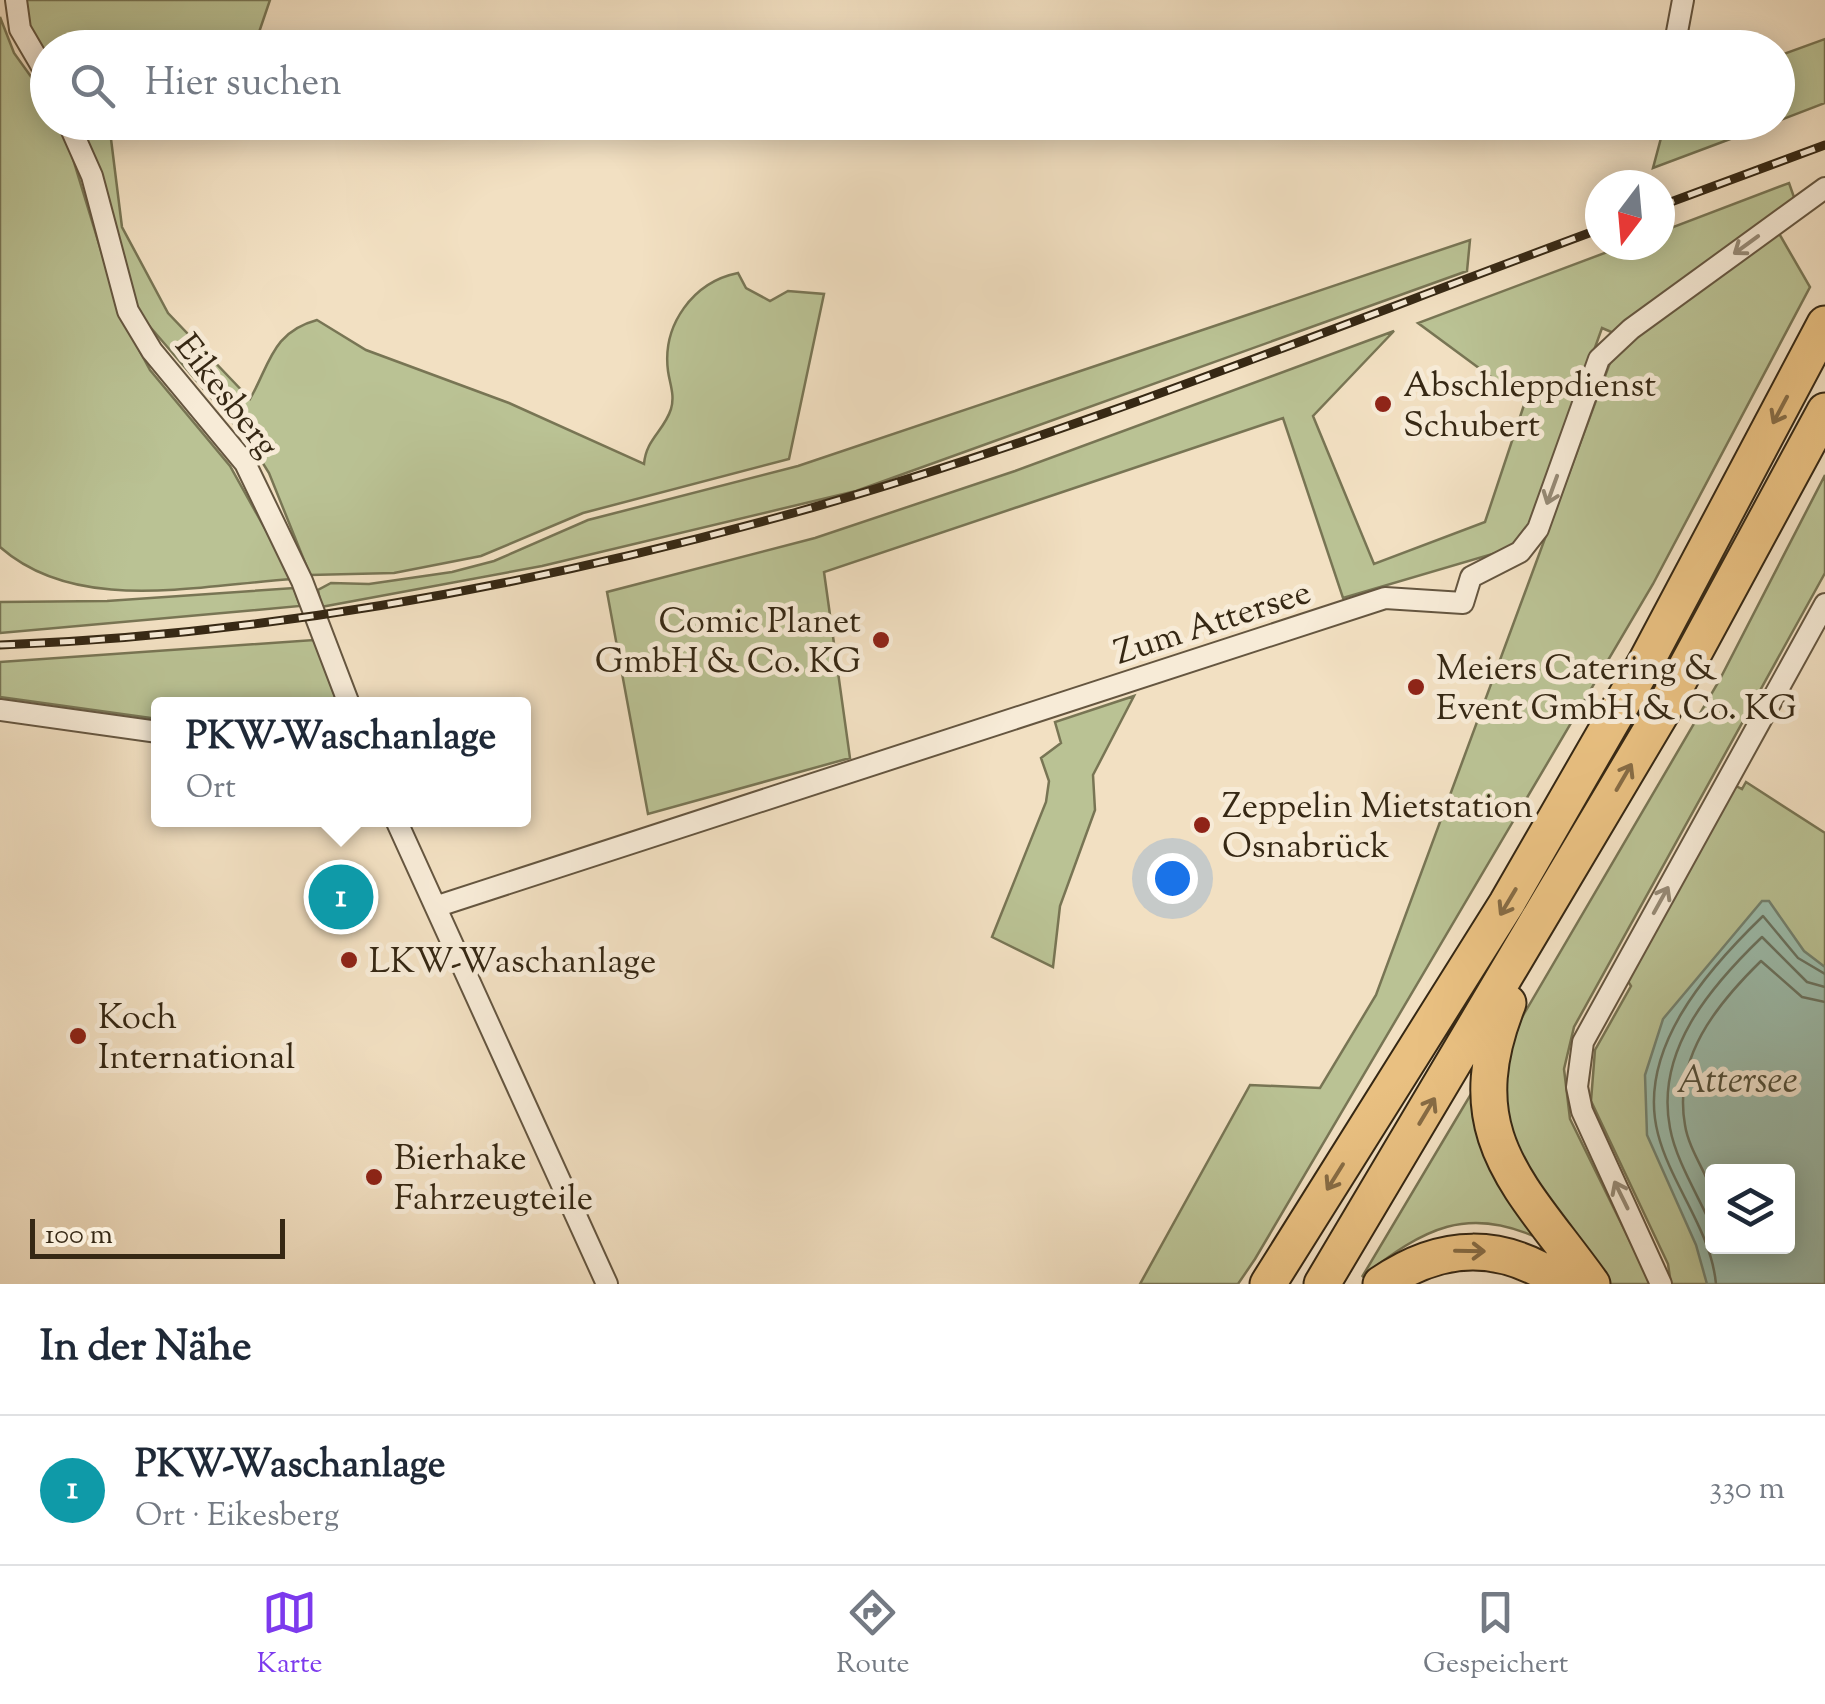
<!DOCTYPE html>
<html lang="de">
<meta charset="utf-8">
<style>
:root{--surface:#fff;--page:#f2f2f3;--text:#1f2937;--muted:#747a83;--line:#e0e1e3;--accent:#7c3aed}
body{margin:0;font-family:"Sorts Mill Goudy",serif;background:var(--page);color:var(--text)}
.controls{position:absolute;right:30px;bottom:30px;display:grid;overflow:hidden;border-radius:10px;box-shadow:0 5px 25px #0003}
.controls button{width:90px;height:90px;display:grid;place-items:center;padding:0;border:0;border-bottom:2px solid var(--line);background:var(--surface);color:var(--text);font:50px sans-serif}
.compass{position:absolute;left:1585px;top:170px;width:90px;height:90px;border-radius:50%;background:var(--surface);box-shadow:0 5px 25px #0003;rotate:196deg}
.scale{position:absolute;left:30px;bottom:25px;width:255px;box-sizing:border-box;padding-left:10px;border:5px solid #362814;border-top:0;font-size:28px;line-height:35px;white-space:nowrap;color:#362814;-webkit-text-stroke:8px #f7ebd7;paint-order:stroke}
.you{position:absolute;left:1172px;top:878px;width:35px;height:35px;margin:-25px;border:8px solid #fff;border-radius:50%;background:#1a73e8;box-shadow:0 0 0 15px #1a73e833}
.badge{display:grid;place-items:center;width:65px;height:65px;border-radius:50%;background:var(--accent);color:#fff;font-size:32px;font-weight:700}
.pin{position:absolute;translate:-50% -50%;border:5px solid #fff;box-shadow:0 2px 10px #0006}
.popup{position:absolute;left:151px;top:697px;width:380px;height:130px;box-sizing:border-box;display:grid;place-content:center;border-radius:10px;background:var(--surface);filter:drop-shadow(0 2px 8px #0005);font-size:32px;white-space:nowrap;color:var(--muted)}
.popup b{font-size:38px;color:var(--text)}
.popup::after{content:'';position:absolute;left:50%;top:100%;margin-left:-20px;border:20px solid transparent;border-top-color:var(--surface)}
.list{margin:0;padding:0;list-style:none}
h2{display:flex;justify-content:space-between;align-items:center;height:130px;margin:0;padding:0 40px;font-size:42px}
h2 small{font-size:32px;font-weight:400;color:var(--muted)}
.list li{display:grid;grid-template-columns:65px 1fr auto;gap:30px;align-items:center;box-sizing:border-box;height:150px;padding:0 40px;border-top:2px solid var(--line)}
.list b{display:block;font-size:38px;white-space:nowrap}
.list p{margin:0;font-size:32px;white-space:nowrap;color:var(--muted)}
.list em{font-size:32px;font-style:normal;color:var(--muted)}
.icon{flex:none;width:55px;height:55px;fill:none;stroke:currentColor;stroke-width:2;stroke-linecap:round;stroke-linejoin:round}
.map{position:relative;flex:none;width:1825px;height:1284px;overflow:hidden}
.search{position:absolute;background:var(--surface);box-shadow:0 5px 25px #0003;left:30px;right:30px;top:30px;height:110px;display:flex;align-items:center;gap:25px;box-sizing:border-box;padding:0 35px;border-radius:55px;color:var(--muted);font-size:38px}
.sheet{height:280px;background:var(--surface)}
nav{display:flex;justify-content:space-around;align-items:center;box-sizing:border-box;height:140px;border-top:2px solid var(--line);background:var(--surface);font-size:28px;color:var(--muted)}
nav a{display:grid;justify-items:center;gap:5px}
nav .on{color:var(--accent)}
.map>svg:first-child{display:block}
.green{fill:#bac294;stroke:#787554;stroke-width:2.5;fill-rule:evenodd}
.water{fill:#9cbeae;stroke:#738270;stroke-width:2.5;fill-rule:evenodd}
.lines{fill:none;stroke-linecap:round;stroke-linejoin:round}
.shore{stroke:#697361;stroke-width:2.5}
.street-casing{stroke:#655640;stroke-width:24}
.highway-casing{stroke:#362814;stroke-width:39}
.street{stroke:#f7ebd7;stroke-width:20}
.highway{stroke:#e9c081;stroke-width:35}
.rail-casing{stroke:#362814;stroke-width:9}
.rail{stroke:#f7ebd7;stroke-width:5;stroke-dasharray:15;stroke-linecap:butt}
.oneway{stroke:#968a76}
.oneway2{stroke:#876c45}
.poi-dot{fill:#8f2418;stroke:#f7ebd7;stroke-width:4}
.labels{text-anchor:middle;stroke-width:10;stroke-linejoin:round;paint-order:stroke}
.poi-label{font-size:35px;fill:#362814;stroke:#f7ebd7;text-anchor:start}
.street-label{font-size:35px;fill:#362814;stroke:#f7ebd7}
.water-label{font-size:38px;font-style:italic;fill:#504e3a;stroke:#f7ebd7}
</style>
<div class="map">
<svg width="1825" height="1284" viewBox="0 0 1825 1284">
<rect width="100%" height="100%" fill="#f2e0c2"/>
<filter id="stains"><feTurbulence type="fractalNoise" baseFrequency=".002" numOctaves="4"/><feColorMatrix values="0 0 0 0 .2 0 0 0 0 .09 0 0 0 0 .02 0 0 0 .5 -.17"/></filter>
<radialGradient id="worn" r=".72"><stop offset=".6" stop-color="#630" stop-opacity="0"/><stop offset="1" stop-color="#630" stop-opacity=".3"/></radialGradient>
<path class="green" d="M 26,0 L 270,0 L 254,47 L 48,48 L 47,64 L 27,19 Z
M 0,17 L 14,53 L 47,99 L 48,122 L 62,123 L 121,316 L 150,370 L 230,466 L 293,579 C 198,585 77,615 0,547 Z
M 1825,39 L 1825,103 L 1778,121 L 1778,56 Z
M 74,123 L 109,123 L 122,227 L 168,313 L 250,399 C 270,364 272,332 317,320 L 366,350 L 509,403 L 644,464 C 646,439 664,431 671,409 C 675,395 670,385 668,371 C 662,325 693,282 738,273 L 746,288 L 770,301 L 788,291 L 824,294 L 789,459 L 583,513 L 481,556 L 394,573 L 310,575 L 269,473 L 251,444 L 132,306 Z
M 1665,123 L 1665,122 L 1773,123 L 1653,168 Z
M 1789,183 L 1795,200 L 1616,334 L 1602,328 L 1532,523 L 1513,548 L 1343,598 L 1283,418 L 824,572 L 850,758 L 648,814 L 607,592 L 815,538 L 1015,471 L 1394,331 L 1313,416 L 1374,564 L 1485,522 L 1525,402 L 1418,323 L 1626,245 L 1660,245 L 1660,232 Z
M 1777,230 L 1810,287 L 1653,584 L 1255,1259 L 1238,1284 L 1140,1284 L 1250,1085 L 1320,1088 L 1376,995 L 1611,360 L 1627,341 Z
M 1470,240 L 1467,271 L 856,491 L 542,566 L 321,607 L 318,590 L 331,583 L 369,584 L 452,572 L 494,561 L 588,520 L 798,466 Z
M 1825,475 L 1825,573 L 1574,1027 L 1564,1069 L 1570,1119 L 1651,1284 L 1604,1284 L 1507,1140 L 1506,1062 L 1521,1019 L 1719,681 Z
M 294,588 L 300,606 L 0,633 L 0,602 L 107,601 Z
M 314,640 L 338,704 L 158,704 L 158,719 L 0,697 L 0,662 Z
M 1134,696 L 1093,775 L 1095,810 L 1060,906 L 1053,967 L 992,937 L 1046,802 L 1049,781 L 1041,758 L 1061,743 L 1055,722 Z
M 1746,782 L 1825,833 L 1825,1284 L 1671,1284 L 1668,1264 L 1591,1101 L 1595,1050 L 1631,986 L 1626,978 L 1732,784 L 1742,789 ZM 1712,1172 L 1788,1172 L 1788,1246 L 1712,1246 Z
M 1471,1094 C 1484,1164 1501,1186 1544,1241 C 1468,1203 1423,1229 1362,1277 Z"/>
<path class="water" d="M 1762,901 L 1769,901 L 1804,951 L 1825,967 L 1825,1284 L 1707,1284 L 1696,1245 L 1647,1135 L 1645,1075 L 1663,1019 ZM 1712,1172 L 1788,1172 L 1788,1246 L 1712,1246 Z"/>
<g class="lines">
<path class="shore" d="M 1712,1190 C 1704,1170 1688,1146 1685,1125 C 1673,1058 1716,1005 1761,961 L 1802,997 L 1825,1002
M 1712,1227 C 1699,1197 1676,1161 1670,1128 C 1655,1051 1710,987 1762,937 L 1807,982 L 1825,987
M 1716,1284 C 1711,1230 1671,1185 1658,1134 C 1636,1050 1707,970 1763,916 L 1798,958 L 1825,974"/>
<g class="street-casing">
<path id="street" d="M 16,0 L 20,29 L 48,77
M 1674,48 L 1683,0
M 68,122 L 92,176 L 128,311 L 152,351 L 245,463 L 302,581 L 349,704
M 0,710 L 158,732
M 396,820 L 607,1284
M 438,906 L 1385,598 L 1463,603 L 1471,577 L 1520,552 L 1538,529 L 1599,359 L 1631,329 L 1825,188
M 1661,1284 L 1582,1111 L 1577,1087 L 1583,1042 L 1825,604"/>
</g>
<g class="highway-casing">
<path id="highway" d="M 1508,1003 C 1455,1136 1521,1185 1592,1284
M 1268,1284 L 1507,903 L 1647,660 L 1825,324
M 1322,1284 L 1663,710 L 1825,411
M 1381,1284 C 1442,1242 1503,1241 1564,1284"/>
</g>
<use href="#street" class="street"/>
<use href="#highway" class="highway"/>
<g class="rail-casing">
<path id="rail" d="M 1660,206 L 1825,145
M 0,645 C 268,635 540,584 797,512 C 1070,435 1334,327 1600,229"/>
</g>
<use href="#rail" class="rail"/>
</g>
<defs><path id="oneway-shaft" d="M-6 0H5M1.5-3L5.5 0L1.5 3" fill="none" stroke-width="1.6" stroke-linecap="round" stroke-linejoin="round" transform="scale(2.5)"/></defs>
<g class="oneway">
<use href="#oneway-shaft" transform="translate(1746 245) rotate(144)"/>
<use href="#oneway-shaft" transform="translate(1552 490) rotate(110)"/>
<use href="#oneway-shaft" transform="translate(1661 900) rotate(-61)"/>
<use href="#oneway-shaft" transform="translate(1621 1195) rotate(-116)"/>
</g>
<g class="oneway2">
<use href="#oneway-shaft" transform="translate(1780 410) rotate(118)"/>
<use href="#oneway-shaft" transform="translate(1624 777) rotate(-60)"/>
<use href="#oneway-shaft" transform="translate(1508 902) rotate(121)"/>
<use href="#oneway-shaft" transform="translate(1427 1111) rotate(-59)"/>
<use href="#oneway-shaft" transform="translate(1335 1177) rotate(122)"/>
<use href="#oneway-shaft" transform="translate(1470 1251) rotate(1)"/>
</g>
<g class="poi-dot">
<circle cx="1383" cy="404" r="10"/>
<circle cx="881" cy="640" r="10"/>
<circle cx="1416" cy="687" r="10"/>
<circle cx="1202" cy="825" r="10"/>
<circle cx="349" cy="960" r="10"/>
<circle cx="78" cy="1036" r="10"/>
<circle cx="374" cy="1177" r="10"/>
</g>
<g class="labels">
<g class="poi-label">
<text x="1403" y="396">Abschleppdienst<tspan x="1403" dy="40">Schubert</tspan></text>
<text x="861" y="632" text-anchor="end">Comic Planet<tspan x="861" dy="40">GmbH &amp; Co. KG</tspan></text>
<text x="1436" y="679">Meiers Catering &amp;<tspan x="1436" dy="40">Event GmbH &amp; Co. KG</tspan></text>
<text x="1222" y="817">Zeppelin Mietstation<tspan x="1222" dy="40">Osnabrück</tspan></text>
<text x="369" y="972">LKW-Waschanlage</text>
<text x="98" y="1028">Koch<tspan x="98" dy="40">International</tspan></text>
<text x="394" y="1169">Bierhake<tspan x="394" dy="40">Fahrzeugteile</tspan></text>
</g>
<g class="street-label">
<text transform="translate(228 395) rotate(52)" y="12">Eikesberg</text>
<text transform="translate(1212 621) rotate(-18)" y="12">Zum Attersee</text>
</g>
<g class="water-label">
<text x="1737" y="1092">Attersee</text>
</g>
</g>
<rect width="100%" height="100%" filter="url(#stains)"/>
<rect width="100%" height="100%" fill="url(#worn)"/>
</svg>
<div class="controls">
<button><svg class="icon" aria-label="layers" viewBox="0 0 24 24"><path d="M12 4l9 5-9 5-9-5zM3 14l9 5 9-5"/></svg></button>
</div>
<svg class="compass" viewBox="-18 -18 36 36"><path d="M0-13l5 13h-10z" fill="#e53935"/><path d="M0 13l5-13h-10z" fill="#747a83"/></svg>
<div class="scale">100 m</div>
<div class="you"></div>
<div class="pin badge" style="left:341px;top:897px;background:#0f9aa8">1</div>
<div class="popup"><b>PKW-Waschanlage</b>Ort</div>
<div class="search"><svg class="icon" aria-label="search" viewBox="0 0 24 24"><circle cx="10" cy="10" r="6"/><path d="M15 15l6 6"/></svg>Hier suchen</div>
</div>
<section class="sheet">
<h2>In der Nähe<small></small></h2>
<ul class="list">
<li><span class="badge" style="background:#0f9aa8">1</span><div><b>PKW-Waschanlage</b><p>Ort · Eikesberg</p></div><em>330 m</em></li>
</ul>
</section>
<nav>
<a class="on"><svg class="icon" aria-label="map" viewBox="0 0 24 24"><path d="M3 6l6-2 6 2 6-2v14l-6 2-6-2-6 2zM9 4v14M15 6v14"/></svg>Karte</a>
<a><svg class="icon" aria-label="directions" viewBox="0 0 24 24"><path d="M12 3l9 9-9 9-9-9zM9 14v-3h6M13 9l2 2-2 2"/></svg>Route</a>
<a><svg class="icon" aria-label="saved" viewBox="0 0 24 24"><path d="M7 4h10v16l-5-4-5 4z"/></svg>Gespeichert</a>
</nav>
